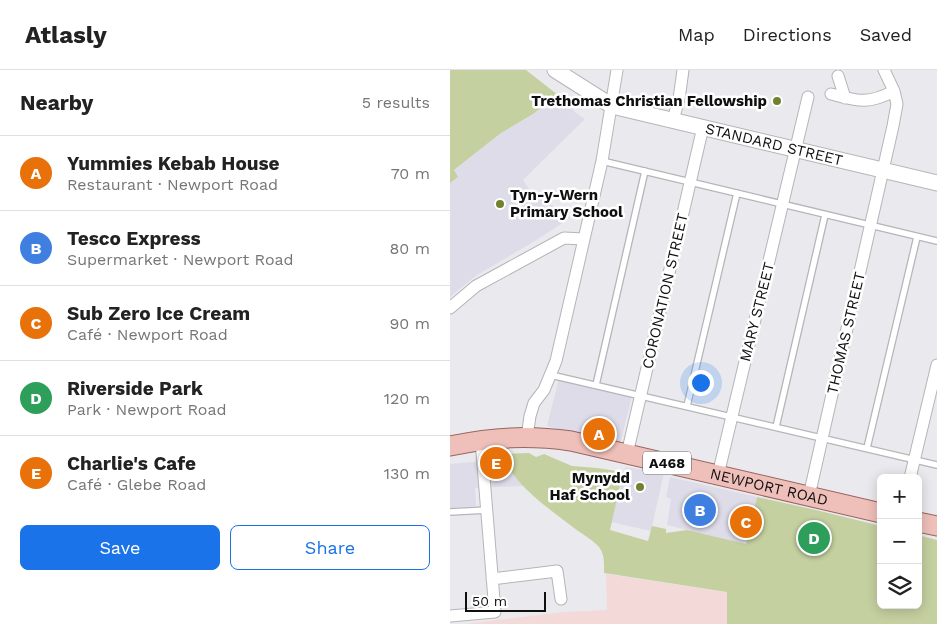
<!DOCTYPE html>
<meta charset="utf-8">
<style>
:root{--surface:#fff;--page:#f6f6f6;--text:#222;--muted:#767676;--line:#e0e0e0;--accent:#1a73e8}
body{margin:0;font-family:"Work Sans",sans-serif;background:var(--page);color:var(--text)}
.controls{position:absolute;right:15px;bottom:15px;display:grid;overflow:hidden;border-radius:8px;box-shadow:0 2px 12px #0003}
.controls button{width:45px;height:45px;display:grid;place-items:center;padding:0;border:0;border-bottom:1px solid var(--line);background:var(--surface);color:var(--text);font:25px sans-serif}
.scale{position:absolute;left:15px;bottom:12px;width:81px;box-sizing:border-box;padding-left:5px;border:2px solid #0f0f10;border-top:0;font-size:14px;line-height:18px;white-space:nowrap;color:#0f0f10;-webkit-text-stroke:4px #fff;paint-order:stroke}
.you{position:absolute;left:250px;top:312px;width:18px;height:18px;margin:-12px;border:4px solid #fff;border-radius:50%;background:#1a73e8;box-shadow:0 0 0 8px #1a73e833}
.badge{display:grid;place-items:center;width:32px;height:32px;border-radius:50%;background:var(--accent);color:#fff;font-size:16px;font-weight:700}
.pin{position:absolute;translate:-50% -50%;border:2px solid #fff;box-shadow:0 1px 5px #0006}
.list{margin:0;padding:0;list-style:none}
h2{display:flex;justify-content:space-between;align-items:center;height:65px;margin:0;padding:0 20px;font-size:21px}
h2 small{font-size:16px;font-weight:400;color:var(--muted)}
.list li{display:grid;grid-template-columns:32px 1fr auto;gap:15px;align-items:center;box-sizing:border-box;height:75px;padding:0 20px;border-top:1px solid var(--line)}
.list b{display:block;font-size:19px;white-space:nowrap}
.list p{margin:0;font-size:16px;white-space:nowrap;color:var(--muted)}
.list em{font-size:16px;font-style:normal;color:var(--muted)}
.actions{display:flex;gap:10px;padding:15px 20px}
.actions a{flex:1;padding:11px 0;border:1px solid var(--accent);border-radius:8px;text-align:center;font-size:18px;color:var(--accent)}
.actions .main{background:var(--accent);color:#fff}
.icon{flex:none;width:28px;height:28px;fill:none;stroke:currentColor;stroke-width:2;stroke-linecap:round;stroke-linejoin:round}
.map{position:relative;flex:none;width:487px;height:554px;overflow:hidden}
header{display:flex;align-items:center;gap:30px;box-sizing:border-box;height:70px;padding:0 25px;background:var(--surface);border-bottom:1px solid var(--line)}
header strong{font-size:24px}
nav{display:flex;gap:28px;margin-inline-start:auto;font-size:18px}
main{display:flex}
aside{flex:1;background:var(--surface)}
.map>svg:first-child{display:block}
.built{fill:#dddce8}
.industrial{fill:#f4d9d9}
.green{fill:#c5d0a0}
.lines{fill:none;stroke-linecap:round;stroke-linejoin:round}
.service-casing{stroke:#b5b5b9;stroke-width:8}
.minor-casing{stroke:#b5b5b9;stroke-width:13}
.tertiary-casing{stroke:#b5b5b9;stroke-width:17}
.primary-casing{stroke:#996560;stroke-width:21}
.service{stroke:#fff;stroke-width:5.5}
.minor{stroke:#fff;stroke-width:11}
.tertiary{stroke:#fff;stroke-width:15}
.primary{stroke:#efbfb9;stroke-width:19}
.poi-dot{fill:#708130;stroke:#fff;stroke-width:2}
.labels{text-anchor:middle;stroke-width:5;stroke-linejoin:round;paint-order:stroke}
.shield{fill:#fff;stroke:#575758;stroke-width:1}
.shield-label{font-size:14px;font-weight:bold;fill:#0f0f10}
.poi-label{font-size:15px;font-weight:bold;fill:#0f0f10;stroke:#fff;text-anchor:end}
.street-label{font-size:15px;fill:#0f0f10;stroke:#fff}
</style>
<header>
<strong>Atlasly</strong>
<nav><a>Map</a><a>Directions</a><a>Saved</a></nav>
</header>
<main>
<aside>
<h2>Nearby<small>5 results</small></h2>
<ul class="list">
<li><span class="badge" style="background:#e8710a">A</span><div><b>Yummies Kebab House</b><p>Restaurant · Newport Road</p></div><em>70 m</em></li>
<li><span class="badge" style="background:#3f7fe0">B</span><div><b>Tesco Express</b><p>Supermarket · Newport Road</p></div><em>80 m</em></li>
<li><span class="badge" style="background:#e8710a">C</span><div><b>Sub Zero Ice Cream</b><p>Café · Newport Road</p></div><em>90 m</em></li>
<li><span class="badge" style="background:#2e9e5b">D</span><div><b>Riverside Park</b><p>Park · Newport Road</p></div><em>120 m</em></li>
<li><span class="badge" style="background:#e8710a">E</span><div><b>Charlie's Cafe</b><p>Café · Glebe Road</p></div><em>130 m</em></li>
</ul>
<div class="actions"><a class="main">Save</a><a>Share</a></div>
</aside>
<div class="map">
<svg width="487" height="554" viewBox="0 0 487 554">
<rect width="100%" height="100%" fill="#eaeaee"/>
<path class="built" d="M 108,25 L 126,43 L 135,49 L 73,110 L 80,120 L 120,148 L 85,171 L 27,205 L 0,227 L 0,113 L 8,107 L 3,101 L 51,63 L 83,44 Z
M 109,308 L 182,326 L 170,374 L 97,356 Z
M 51,384 L 56,396 L 73,416 L 25,418 L 26,436 L 0,438 L 0,394 L 32,391 L 32,385 Z
M 175,397 L 214,403 L 201,461 L 161,452 Z
M 220,407 L 307,427 L 296,474 L 217,455 L 221,429 L 216,427 Z"/>
<path class="industrial" d="M 156,504 L 277,522 L 277,554 L 14,554 L 114,542 L 157,540 Z"/>
<path class="green" d="M 0,0 L 76,0 L 108,25 L 83,44 L 51,63 L 4,100 L 8,107 L 0,113 Z
M 79,383 L 86,387 L 94,384 L 122,396 L 147,398 L 173,402 L 160,460 L 198,471 L 202,456 L 216,459 L 216,463 L 237,460 L 296,474 L 307,427 L 366,440 L 431,456 L 431,535 L 468,535 L 468,465 L 487,470 L 487,554 L 277,554 L 277,522 L 154,503 C 154,494 155,485 149,477 C 143,470 132,464 124,458 C 98,438 64,415 51,384 Z"/>
<g class="lines">
<g class="service-casing">
<path id="service" d="M 152,91 L 487,171
M 101,305 L 487,395
M 146,315 L 195,101
M 237,336 L 287,123
M 326,357 L 375,145
M 417,378 L 467,167
M 0,442 L 37,440"/>
</g>
<g class="minor-casing">
<path id="minor" d="M 388,6 L 395,28
M 381,24 C 408,31 417,35 444,21
M 223,50 L 229,29 L 233,0
M 0,238 L 26,216 L 114,168 L 133,169
M 77,367 L 80,346 L 84,333 L 94,320 L 106,291 L 152,91 L 167,0
M 177,384 L 253,57
M 268,405 L 358,27
M 460,408 L 487,295
M 359,426 L 443,56 L 447,34 L 444,21 L 434,0
M 42,509 L 107,501 L 111,529
M 0,546 L 45,542 L 31,370"/>
</g>
<g class="tertiary-casing">
<g id="tertiary">
<path id="s1" d="M 105,0 L 162,36 L 487,113"/>
</g>
</g>
<g class="primary-casing">
<g id="primary">
<path id="s2" d="M 0,376 C 43,367 78,365 121,371 L 431,443"/>
<path d="M 468,452 L 487,456"/>
</g>
</g>
<use href="#service" class="service"/>
<use href="#minor" class="minor"/>
<use href="#tertiary" class="tertiary"/>
<use href="#primary" class="primary"/>
</g>
<g class="poi-dot">
<circle cx="327" cy="31" r="5"/>
<circle cx="50" cy="134" r="5"/>
<circle cx="190" cy="417" r="5"/>
</g>
<g class="labels">
<rect class="shield" x="193" y="381.5" width="48" height="23" rx="4"/>
<g class="shield-label">
<text x="217" y="398">A468</text>
</g>
<g class="poi-label">
<text x="317" y="36">Trethomas Christian Fellowship</text>
<text x="60" y="130" text-anchor="start">Tyn-y-Wern<tspan x="60" dy="17">Primary School</tspan></text>
<text x="180" y="413">Mynydd<tspan x="180" dy="17">Haf School</tspan></text>
</g>
<g class="street-label">
<text dy="5" stroke="none"><textPath href="#s1" startOffset="234">STANDARD STREET</textPath></text>
<text transform="translate(215 221) rotate(-77)" y="5">CORONATION STREET</text>
<text transform="translate(307 242) rotate(-76)" y="5">MARY STREET</text>
<text transform="translate(396 263) rotate(-77)" y="5">THOMAS STREET</text>
<text dy="5" stroke="none"><textPath href="#s2" startOffset="325">NEWPORT ROAD</textPath></text>
</g>
</g>
</svg>
<div class="controls">
<button>+</button>
<button>−</button>
<button><svg class="icon" aria-label="layers" viewBox="0 0 24 24"><path d="M12 4l9 5-9 5-9-5zM3 14l9 5 9-5"/></svg></button>
</div>
<div class="scale">50 m</div>
<div class="you"></div>
<div class="pin badge" style="left:149px;top:364px;background:#e8710a">A</div>
<div class="pin badge" style="left:250px;top:440px;background:#3f7fe0">B</div>
<div class="pin badge" style="left:296px;top:452px;background:#e8710a">C</div>
<div class="pin badge" style="left:364px;top:468px;background:#2e9e5b">D</div>
<div class="pin badge" style="left:46px;top:393px;background:#e8710a">E</div>
</div>
</main>
